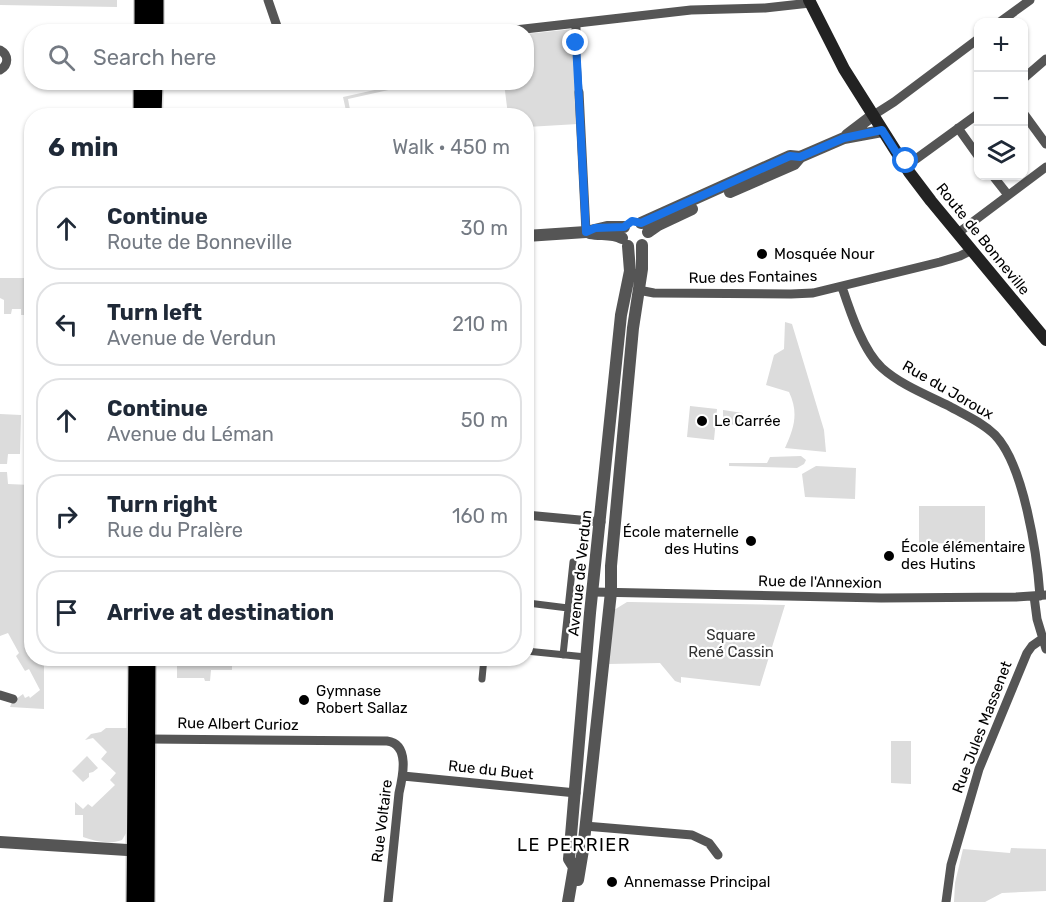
<!DOCTYPE html>
<meta charset="utf-8">
<style>
:root{--surface:#fff;--page:#f6f6f7;--text:#1f2937;--muted:#747a83;--line:#e0e1e3}
body{margin:0;font-family:Rubik,sans-serif;background:var(--page);color:var(--text)}
.controls{position:absolute;right:18px;top:18px;display:grid;overflow:hidden;border-radius:12px;box-shadow:0 2px 4px #0004}
.controls button{width:54px;height:54px;display:grid;place-items:center;padding:0;border:0;border-bottom:2px solid var(--line);background:var(--surface);color:var(--text);font:30px sans-serif}
.stop{position:absolute;width:18px;height:18px;margin:-14px;border:4px solid #1a73e8;border-radius:50%;background:#fff}
.stop.end{background:#1a73e8;border-color:#fff;box-shadow:0 2px 6px #0008}
.list{margin:0;padding:0;list-style:none}
h2{display:flex;justify-content:space-between;align-items:center;height:78px;margin:0;padding:0 24px;font-size:26px}
h2 small{font-size:20px;font-weight:400;color:var(--muted)}
.list li{display:grid;grid-template-columns:39px 1fr auto;gap:18px;align-items:center;box-sizing:border-box;height:84px;margin:0 12px 12px;padding:0 12px;border:2px solid var(--line);border-radius:24px}
.list b{display:block;font-size:22px;white-space:nowrap}
.list p{margin:0;font-size:20px;white-space:nowrap;color:var(--muted)}
.list em{font-size:20px;font-style:normal;color:var(--muted)}
.icon{flex:none;width:33px;height:33px;fill:none;stroke:currentColor;stroke-width:2;stroke-linecap:round;stroke-linejoin:round}
.map{position:relative;flex:none;width:1046px;height:902px;overflow:hidden}
.search{position:absolute;background:var(--surface);box-shadow:0 2px 4px #0004;left:24px;top:24px;width:510px;height:66px;display:flex;align-items:center;gap:15px;box-sizing:border-box;padding:0 21px;border-radius:24px;color:var(--muted);font-size:22px}
.panel{position:absolute;background:var(--surface);box-shadow:0 2px 4px #0004;left:24px;top:108px;width:510px;height:558px;border-radius:24px}
.map>svg:first-child{display:block}
.green{fill:#dcdcdc}
.lines{fill:none;stroke-linecap:round;stroke-linejoin:round}
.primary-casing{stroke:#dbdbdb;stroke-width:18}
.pedestrian{stroke:#555;stroke-width:7}
.minor{stroke:#555;stroke-width:9}
.tertiary{stroke:#555;stroke-width:12}
.secondary{stroke:#222;stroke-width:12}
.primary{stroke:#000;stroke-width:15}
.route{stroke:#1a73e8;stroke-width:8}
.poi-dot{fill:#000;stroke:#fff;stroke-width:2}
.labels{text-anchor:middle;stroke-width:4.5;stroke-linejoin:round;paint-order:stroke}
.street-label{font-size:15px;fill:#000;stroke:#fff}
.poi-label{font-size:15px;fill:#000;stroke:#fff;text-anchor:start}
.park-label{font-size:15px;fill:#333;stroke:#fff}
.quarter-label{font-size:18px;letter-spacing:1.5px;fill:#000;stroke:#fff}
</style>
<div class="map">
<svg width="1046" height="902" viewBox="0 0 1046 902">
<rect width="100%" height="100%" fill="#fff"/>
<path class="green" d="M 0,0 L 117,0 L 117,7 L 0,5 Z
M 573,29 L 578,124 L 527,127 L 526,116 L 508,115 L 504,83 L 526,82 L 526,34 Z
M 411,82 L 420,83 L 348,99 L 351,115 L 347,115 L 343,97 Z
M 0,278 L 30,278 L 31,302 L 28,302 L 28,315 L 21,315 L 21,309 L 12,309 L 11,314 L 4,314 L 4,300 L 0,298 Z
M 785,322 L 792,324 L 824,430 L 826,452 L 785,448 C 794,428 799,413 789,392 L 766,385 L 774,355 L 784,349 Z
M 690,406 L 717,409 L 714,440 L 687,437 Z
M 723,410 L 743,413 L 742,425 L 723,424 Z
M 0,414 L 21,415 L 20,454 L 8,454 L 7,464 L 0,464 Z
M 801,456 L 806,460 L 804,464 L 797,468 L 729,466 L 729,463 L 767,463 L 770,457 Z
M 816,466 L 856,468 L 855,499 L 805,497 L 802,474 Z
M 0,472 L 7,472 L 8,484 L 31,485 L 32,658 L 128,659 L 128,664 L 44,663 L 44,709 L 10,707 L 12,702 L 23,694 L 25,698 L 29,696 L 30,698 L 40,690 L 29,669 L 25,671 L 16,656 L 19,653 L 8,633 L 0,636 Z
M 919,506 L 985,506 L 985,544 L 919,543 Z
M 627,602 L 631,602 L 785,605 L 760,686 L 681,677 L 681,683 L 675,681 L 660,663 L 608,664 L 614,610 Z
M 177,659 L 232,659 L 232,670 L 211,670 L 210,681 L 205,681 L 204,678 L 177,678 Z
M 106,728 L 127,728 L 128,830 L 122,840 C 109,845 95,841 83,837 L 83,815 L 75,815 L 75,802 L 83,809 L 88,804 L 92,807 L 115,785 L 110,780 L 116,773 L 101,759 L 107,752 L 93,738 L 85,740 L 91,734 L 101,732 Z
M 891,741 L 911,741 L 911,784 L 891,783 Z
M 87,756 L 98,768 L 93,772 L 89,773 L 89,777 L 83,782 L 72,771 Z
M 1011,848 L 1046,849 L 1046,891 L 1002,893 L 985,902 L 954,902 L 955,883 L 963,849 L 1010,853 Z"/>
<g class="lines">
<g class="primary-casing">
<path id="primary" d="M 142,32 L 142,0
M 156,32 L 156,0
M 141,116 L 141,82
M 154,116 L 155,82
M 134,902 L 136,658
M 147,902 L 148,658"/>
</g>
<path class="pedestrian" d="M 576,43 L 579,92
M 528,603 L 568,608
M 526,651 L 586,657
M 563,655 L 573,562
M 482,679 L 484,658"/>
<path class="minor" d="M 268,0 L 279,32
M 1000,22 L 1030,0
M 498,32 L 691,10 L 765,8 L 810,3
M 576,43 L 576,24
M 0,50 C 9,55 9,65 0,70
M 1024,78 L 1046,59
M 579,92 L 586,232
M 1024,114 L 1046,144
M 872,116 L 894,102 L 978,39
M 958,128 L 978,156
M 901,160 L 916,159 L 978,114
M 993,176 L 1008,195
M 958,233 L 1046,167
M 842,287 C 850,311 863,351 882,368 C 901,385 927,395 949,406 C 965,415 982,422 995,435 C 1024,465 1037,554 1040,596
M 638,290 L 654,293 L 791,294 L 813,293 L 940,262 L 960,256 L 972,250
M 526,515 L 601,522
M 593,592 L 881,598 L 1016,597 L 1046,595
M 1034,596 L 1037,619 L 1046,649
M 0,695 L 13,699
M 149,739 L 387,741 C 410,744 403,776 399,793 L 388,902
M 403,776 L 576,793
M 585,826 L 692,835 L 709,843 L 718,855
M 946,902 L 951,865 L 979,769 L 1027,653 L 1032,646 L 1042,639"/>
<path class="tertiary" d="M 847,135 L 872,116
M 730,192 L 794,164 L 800,157
M 641,223 L 790,156 L 800,157 L 844,138 L 882,131
M 648,232 L 658,225 L 692,209
M 590,233 C 601,235 613,233 622,238
M 526,236 L 586,232 L 607,227 L 624,227
M 0,842 L 143,851
M 578,880 L 583,850 L 611,592 L 611,566 L 633,328 L 642,269 L 642,245
M 568,902 L 574,867 L 569,859 L 590,613 L 621,315 L 630,271 L 628,246"/>
<path class="secondary" d="M 809,0 L 844,69 L 909,172 L 931,201 L 1046,340"/>
<use href="#primary" class="primary"/>
</g>
<g class="lines">
<path class="route" d="M 576,43 L 586,232 L 595,228 L 624,227 L 632,221 L 641,223 L 790,156 L 800,157 L 844,138 L 882,130 L 901,160 L 906,161"/>
</g>
<g class="poi-dot">
<circle cx="762" cy="254" r="6"/>
<circle cx="702" cy="421" r="6"/>
<circle cx="751" cy="541" r="6"/>
<circle cx="889" cy="556" r="6"/>
<circle cx="304" cy="700" r="6"/>
<circle cx="612" cy="882" r="6"/>
</g>
<g class="labels">
<g class="street-label">
<text transform="translate(983 239) rotate(51)" y="5">Route de Bonneville</text>
<text transform="translate(753 277) rotate(-1)" y="5">Rue des Fontaines</text>
<text transform="translate(948 390) rotate(30)" y="5">Rue du Joroux</text>
<text transform="translate(580 573) rotate(-84)" y="5">Avenue de Verdun</text>
<text transform="translate(820 582) rotate(1)" y="5">Rue de l'Annexion</text>
<text transform="translate(238 724) rotate(1)" y="5">Rue Albert Curioz</text>
<text transform="translate(982 727) rotate(-69)" y="5">Rue Jules Massenet</text>
<text transform="translate(491 770) rotate(6)" y="5">Rue du Buet</text>
<text transform="translate(382 821) rotate(-83)" y="5">Rue Voltaire</text>
</g>
<g class="poi-label">
<text x="774" y="259">Mosquée Nour</text>
<text x="714" y="426">Le Carrée</text>
<text x="739" y="537" text-anchor="end">École maternelle<tspan x="739" dy="17">des Hutins</tspan></text>
<text x="901" y="552">École élémentaire<tspan x="901" dy="17">des Hutins</tspan></text>
<text x="316" y="696">Gymnase<tspan x="316" dy="17">Robert Sallaz</tspan></text>
<text x="624" y="887">Annemasse Principal</text>
</g>
<g class="park-label">
<text x="731" y="640">Square<tspan x="731" dy="17">René Cassin</tspan></text>
</g>
<g class="quarter-label">
<text x="574" y="851">LE PERRIER</text>
</g>
</g>
</svg>
<div class="controls">
<button>+</button>
<button>−</button>
<button><svg class="icon" aria-label="layers" viewBox="0 0 24 24"><path d="M12 4l9 5-9 5-9-5zM3 14l9 5 9-5"/></svg></button>
</div>
<div class="stop" style="left:906px;top:161px"></div>
<div class="stop end" style="left:576px;top:43px"></div>
<div class="search"><svg class="icon" aria-label="search" viewBox="0 0 24 24"><circle cx="10" cy="10" r="6"/><path d="M15 15l6 6"/></svg>Search here</div>
<section class="panel">
<h2>6 min<small>Walk · 450 m</small></h2>
<ul class="list">
<li><svg class="icon" aria-label="ahead" viewBox="0 0 24 24"><path d="M12 20V5M6 11l6-6 6 6"/></svg><div><b>Continue</b><p>Route de Bonneville</p></div><em>30 m</em></li>
<li><svg class="icon" aria-label="left" viewBox="0 0 24 24"><path d="M17 20v-9H6M10 6l-5 5 5 5"/></svg><div><b>Turn left</b><p>Avenue de Verdun</p></div><em>210 m</em></li>
<li><svg class="icon" aria-label="ahead" viewBox="0 0 24 24"><path d="M12 20V5M6 11l6-6 6 6"/></svg><div><b>Continue</b><p>Avenue du Léman</p></div><em>50 m</em></li>
<li><svg class="icon" aria-label="right" viewBox="0 0 24 24"><path d="M7 20v-9h11M14 6l5 5-5 5"/></svg><div><b>Turn right</b><p>Rue du Pralère</p></div><em>160 m</em></li>
<li><svg class="icon" aria-label="arrive" viewBox="0 0 24 24"><path d="M6 21V4h12l-3 4 3 4H6"/></svg><div><b>Arrive at destination</b></div></li>
</ul>
</section>
</div>
